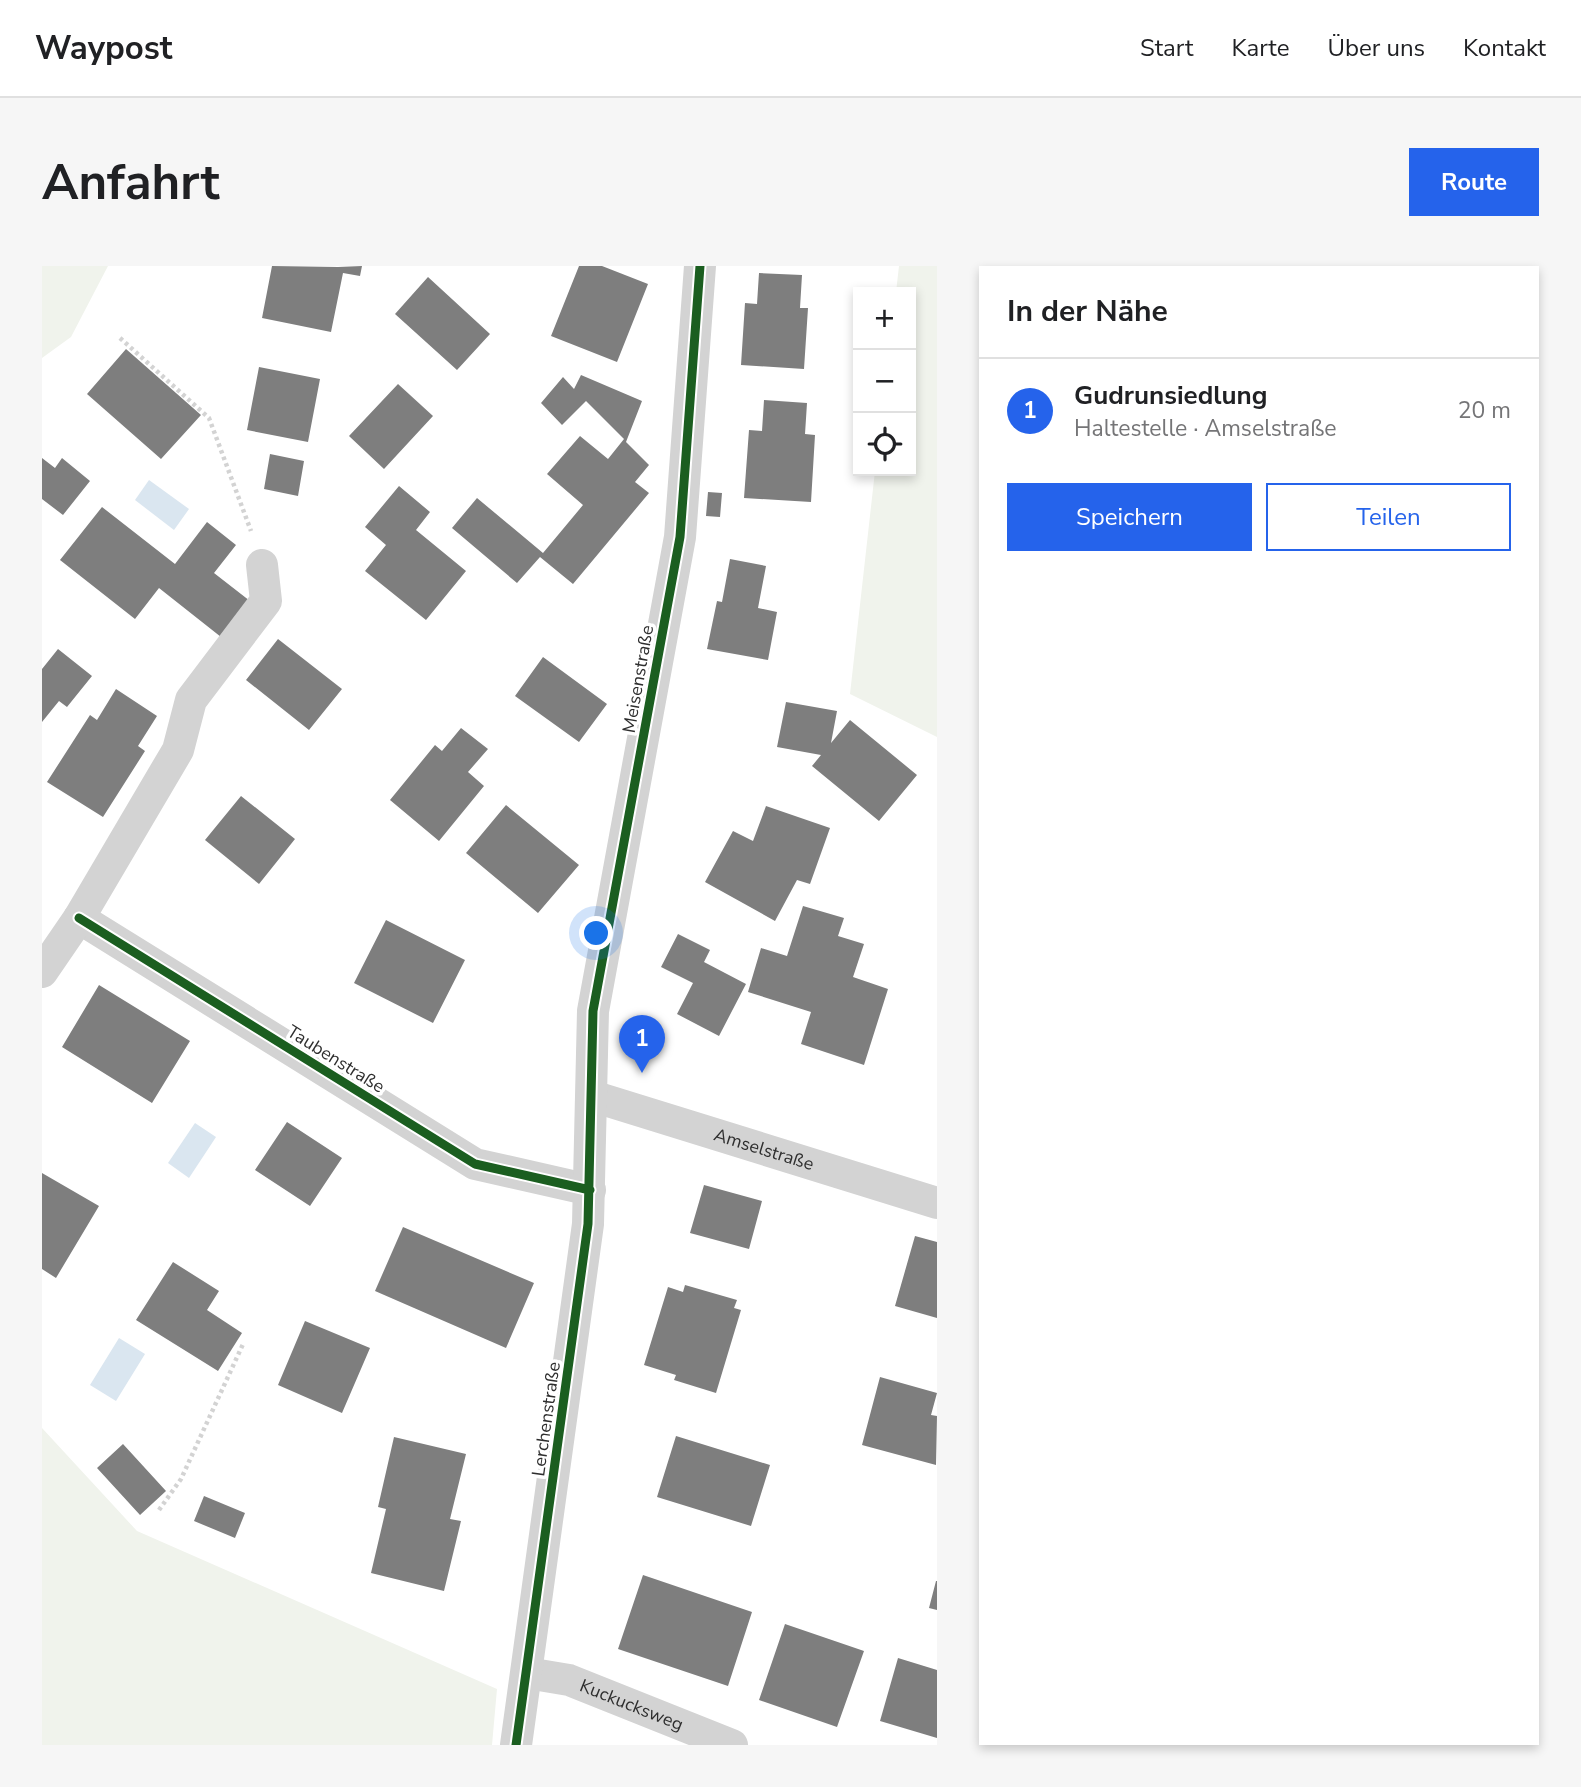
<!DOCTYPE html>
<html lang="de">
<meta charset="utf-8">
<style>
:root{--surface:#fff;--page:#f6f6f6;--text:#202124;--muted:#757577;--line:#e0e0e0;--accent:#2563eb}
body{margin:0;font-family:"Nunito Sans",sans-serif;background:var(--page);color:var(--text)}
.controls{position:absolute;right:21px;top:21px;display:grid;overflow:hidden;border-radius:0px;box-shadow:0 4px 10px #0003}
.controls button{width:63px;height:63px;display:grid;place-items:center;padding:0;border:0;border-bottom:2px solid var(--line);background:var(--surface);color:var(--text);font:35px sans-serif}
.you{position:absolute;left:555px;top:668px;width:24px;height:24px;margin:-18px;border:5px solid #fff;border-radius:50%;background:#1a73e8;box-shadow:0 0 0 10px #1a73e833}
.badge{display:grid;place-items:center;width:46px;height:46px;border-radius:50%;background:var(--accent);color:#fff;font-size:23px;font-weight:700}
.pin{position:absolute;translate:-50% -58px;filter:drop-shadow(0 2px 4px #0008)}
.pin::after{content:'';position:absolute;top:37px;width:24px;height:21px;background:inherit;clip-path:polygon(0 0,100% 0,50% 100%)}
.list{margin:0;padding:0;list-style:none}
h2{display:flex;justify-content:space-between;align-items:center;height:91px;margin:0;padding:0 28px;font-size:30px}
h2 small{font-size:23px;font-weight:400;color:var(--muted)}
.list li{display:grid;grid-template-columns:46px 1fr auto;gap:21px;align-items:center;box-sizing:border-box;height:105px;padding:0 28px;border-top:2px solid var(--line)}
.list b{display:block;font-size:26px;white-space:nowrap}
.list p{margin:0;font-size:23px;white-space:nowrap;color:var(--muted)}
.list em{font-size:23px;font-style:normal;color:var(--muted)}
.actions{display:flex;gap:14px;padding:21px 28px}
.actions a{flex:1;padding:16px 0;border:2px solid var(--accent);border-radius:0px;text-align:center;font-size:24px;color:var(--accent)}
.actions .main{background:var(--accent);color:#fff}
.icon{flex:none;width:38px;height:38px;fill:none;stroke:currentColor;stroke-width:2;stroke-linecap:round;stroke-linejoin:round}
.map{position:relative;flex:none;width:895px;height:1479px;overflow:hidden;border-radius:0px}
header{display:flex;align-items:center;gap:42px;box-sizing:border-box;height:98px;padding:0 35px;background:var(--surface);border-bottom:2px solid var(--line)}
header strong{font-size:33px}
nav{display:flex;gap:38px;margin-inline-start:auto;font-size:24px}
.intro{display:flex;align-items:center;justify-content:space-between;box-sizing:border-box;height:168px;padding:0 42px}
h1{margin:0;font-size:49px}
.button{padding:18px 32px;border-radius:0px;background:var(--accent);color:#fff;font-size:24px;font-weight:700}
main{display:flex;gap:42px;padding:0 42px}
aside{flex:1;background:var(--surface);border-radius:0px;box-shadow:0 4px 10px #0003}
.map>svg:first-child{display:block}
.green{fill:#f0f3ec}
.water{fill:#dae6f0}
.building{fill:#7e7e7e}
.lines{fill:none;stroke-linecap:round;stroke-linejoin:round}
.path{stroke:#d3d3d3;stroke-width:4.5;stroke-dasharray:3.5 3.5;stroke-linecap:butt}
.street{stroke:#d3d3d3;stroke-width:32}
.cycleway-casing{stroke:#fff;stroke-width:13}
.cycleway{stroke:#1b5e20;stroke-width:9}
.labels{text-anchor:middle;stroke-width:7;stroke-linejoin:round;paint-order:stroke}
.street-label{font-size:18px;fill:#2e2e2e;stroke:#fff}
</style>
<header>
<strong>Waypost</strong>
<nav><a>Start</a><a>Karte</a><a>Über uns</a><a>Kontakt</a></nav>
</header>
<div class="intro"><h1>Anfahrt</h1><a class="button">Route</a></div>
<main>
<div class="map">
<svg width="895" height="1479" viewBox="0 0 895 1479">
<rect width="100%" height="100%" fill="#fff"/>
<path class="green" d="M 0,0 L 66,0 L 29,71 L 0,92 Z
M 857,0 L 895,0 L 895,471 L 808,428 L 833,205 L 869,205 L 869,26 L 854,26 Z
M 0,1162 L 95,1265 L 455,1423 L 450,1479 L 0,1479 Z"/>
<path class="water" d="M 107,214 L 147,243 L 132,264 L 93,234 Z
M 153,857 L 174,871 L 147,912 L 126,897 Z
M 77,1072 L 103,1088 L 74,1135 L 48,1119 Z"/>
<path class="building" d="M 230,0 L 296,1 L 320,0 L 318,10 L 301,7 L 289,66 L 220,52 Z
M 537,0 L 560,0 L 606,18 L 575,96 L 509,70 Z
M 717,7 L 760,9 L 758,42 L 766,42 L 762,103 L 699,99 L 703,37 L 715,38 Z
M 386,11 L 448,68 L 415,104 L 353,48 Z
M 84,83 L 159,149 L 119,193 L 45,128 Z
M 217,101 L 278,113 L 266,176 L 205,164 Z
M 539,109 L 600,135 L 584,176 L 607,199 L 593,216 L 607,227 L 531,318 L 498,291 L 475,317 L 410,262 L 435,232 L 501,287 L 541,239 L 505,208 L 538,170 L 566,193 L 582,173 L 544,135 L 520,159 L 499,137 L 521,111 L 532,123 Z
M 356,118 L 391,150 L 342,203 L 307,170 Z
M 722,134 L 765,137 L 763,168 L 773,169 L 769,236 L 702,232 L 707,164 L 720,165 Z
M 228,188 L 262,195 L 256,230 L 222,223 Z
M 0,192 L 13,202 L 20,192 L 48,215 L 21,249 L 0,233 Z
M 357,220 L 388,246 L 374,264 L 424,305 L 384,354 L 323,305 L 344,279 L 323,261 Z
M 666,226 L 680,227 L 678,251 L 664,250 Z
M 60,241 L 133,298 L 165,256 L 194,279 L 172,307 L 208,335 L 179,371 L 117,322 L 93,353 L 18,294 Z
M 688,293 L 724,300 L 716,342 L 735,346 L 726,394 L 665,383 L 675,335 L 680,336 Z
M 236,373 L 300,423 L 267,464 L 204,414 Z
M 16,383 L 50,410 L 25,441 L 17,435 L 0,456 L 0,403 Z
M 501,391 L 565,438 L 537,476 L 473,430 Z
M 74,423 L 115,450 L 96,480 L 103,485 L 61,551 L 5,516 L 48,449 L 55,454 Z
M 744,436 L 795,445 L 789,477 L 808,454 L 875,509 L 837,555 L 770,500 L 779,489 L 735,481 Z
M 419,462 L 446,483 L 426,506 L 442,520 L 397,575 L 348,534 L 393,479 L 400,485 Z
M 199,530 L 253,573 L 217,618 L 163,574 Z
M 464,539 L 537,599 L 496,647 L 424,587 Z
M 724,540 L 788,562 L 768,618 L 755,614 L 733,655 L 663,616 L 691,565 L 711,575 Z
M 761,640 L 802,652 L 796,670 L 822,678 L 811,711 L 846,723 L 822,799 L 759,778 L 769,746 L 706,726 L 719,682 L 745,690 Z
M 344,654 L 423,694 L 391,757 L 312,717 Z
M 636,668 L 668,684 L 662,696 L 704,718 L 677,770 L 635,748 L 651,717 L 619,701 Z
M 57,719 L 148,775 L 110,837 L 20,781 Z
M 245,856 L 300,892 L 268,940 L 213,904 Z
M 0,907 L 57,940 L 14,1012 L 0,1003 Z
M 662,919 L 720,935 L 707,983 L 648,967 Z
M 361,961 L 492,1017 L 464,1082 L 333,1025 Z
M 873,970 L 895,976 L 895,1052 L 853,1040 Z
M 131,996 L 177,1025 L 165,1044 L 200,1067 L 176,1105 L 94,1054 Z
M 643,1019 L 695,1034 L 692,1042 L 699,1044 L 674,1127 L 632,1114 L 634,1109 L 602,1099 L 626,1021 L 641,1026 Z
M 263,1055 L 328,1082 L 300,1147 L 236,1119 Z
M 838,1111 L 895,1127 L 889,1149 L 895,1150 L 894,1199 L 820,1179 Z
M 634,1170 L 728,1199 L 709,1260 L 615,1231 Z
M 352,1171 L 424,1188 L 408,1253 L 419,1255 L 402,1325 L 329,1307 L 344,1243 L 336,1241 Z
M 81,1178 L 124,1225 L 98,1249 L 55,1202 Z
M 162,1230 L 203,1247 L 193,1272 L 152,1255 Z
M 601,1309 L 710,1346 L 686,1420 L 576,1383 Z
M 894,1315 L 895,1315 L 895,1344 L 887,1342 Z
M 743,1358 L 822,1385 L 795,1461 L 717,1434 Z
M 856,1392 L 895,1404 L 895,1472 L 838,1455 Z"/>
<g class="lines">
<path class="path" d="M 78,72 L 167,152 L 209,265
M 117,1244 L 139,1213 L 202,1076"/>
<g class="street">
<path d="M 37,652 L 433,898 L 548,924"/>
<path d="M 0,706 L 37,652 L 136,484 L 149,434 L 224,335 L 220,299"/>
<path id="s1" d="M 550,830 L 895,937"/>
<path id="s2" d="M 485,1407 L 527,1414 L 690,1479"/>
<path d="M 474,1479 L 546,958 L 551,745 L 638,271 L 658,0"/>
</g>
<g class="cycleway-casing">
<path id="cycleway" d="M 37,652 L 433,898 L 548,924
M 474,1479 L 546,958 L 551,745 L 638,271 L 658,0"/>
</g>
<use href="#cycleway" class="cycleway"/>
</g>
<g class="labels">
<g class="street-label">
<text transform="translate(596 413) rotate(-80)" y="6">Meisenstraße</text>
<text transform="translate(294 793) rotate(32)" y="6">Taubenstraße</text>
<text dy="6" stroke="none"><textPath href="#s1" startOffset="180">Amselstraße</textPath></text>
<text transform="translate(504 1153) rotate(-82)" y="6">Lerchenstraße</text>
<text dy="6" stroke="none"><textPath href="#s2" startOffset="110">Kuckucksweg</textPath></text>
</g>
</g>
</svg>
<div class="controls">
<button>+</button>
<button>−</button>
<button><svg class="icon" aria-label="locate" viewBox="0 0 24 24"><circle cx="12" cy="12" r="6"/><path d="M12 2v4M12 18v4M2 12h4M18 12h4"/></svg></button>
</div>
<div class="you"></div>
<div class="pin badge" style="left:600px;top:807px">1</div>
</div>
<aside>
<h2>In der Nähe<small></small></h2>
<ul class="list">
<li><span class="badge">1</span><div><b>Gudrunsiedlung</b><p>Haltestelle · Amselstraße</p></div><em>20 m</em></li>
</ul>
<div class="actions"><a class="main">Speichern</a><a>Teilen</a></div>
</aside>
</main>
